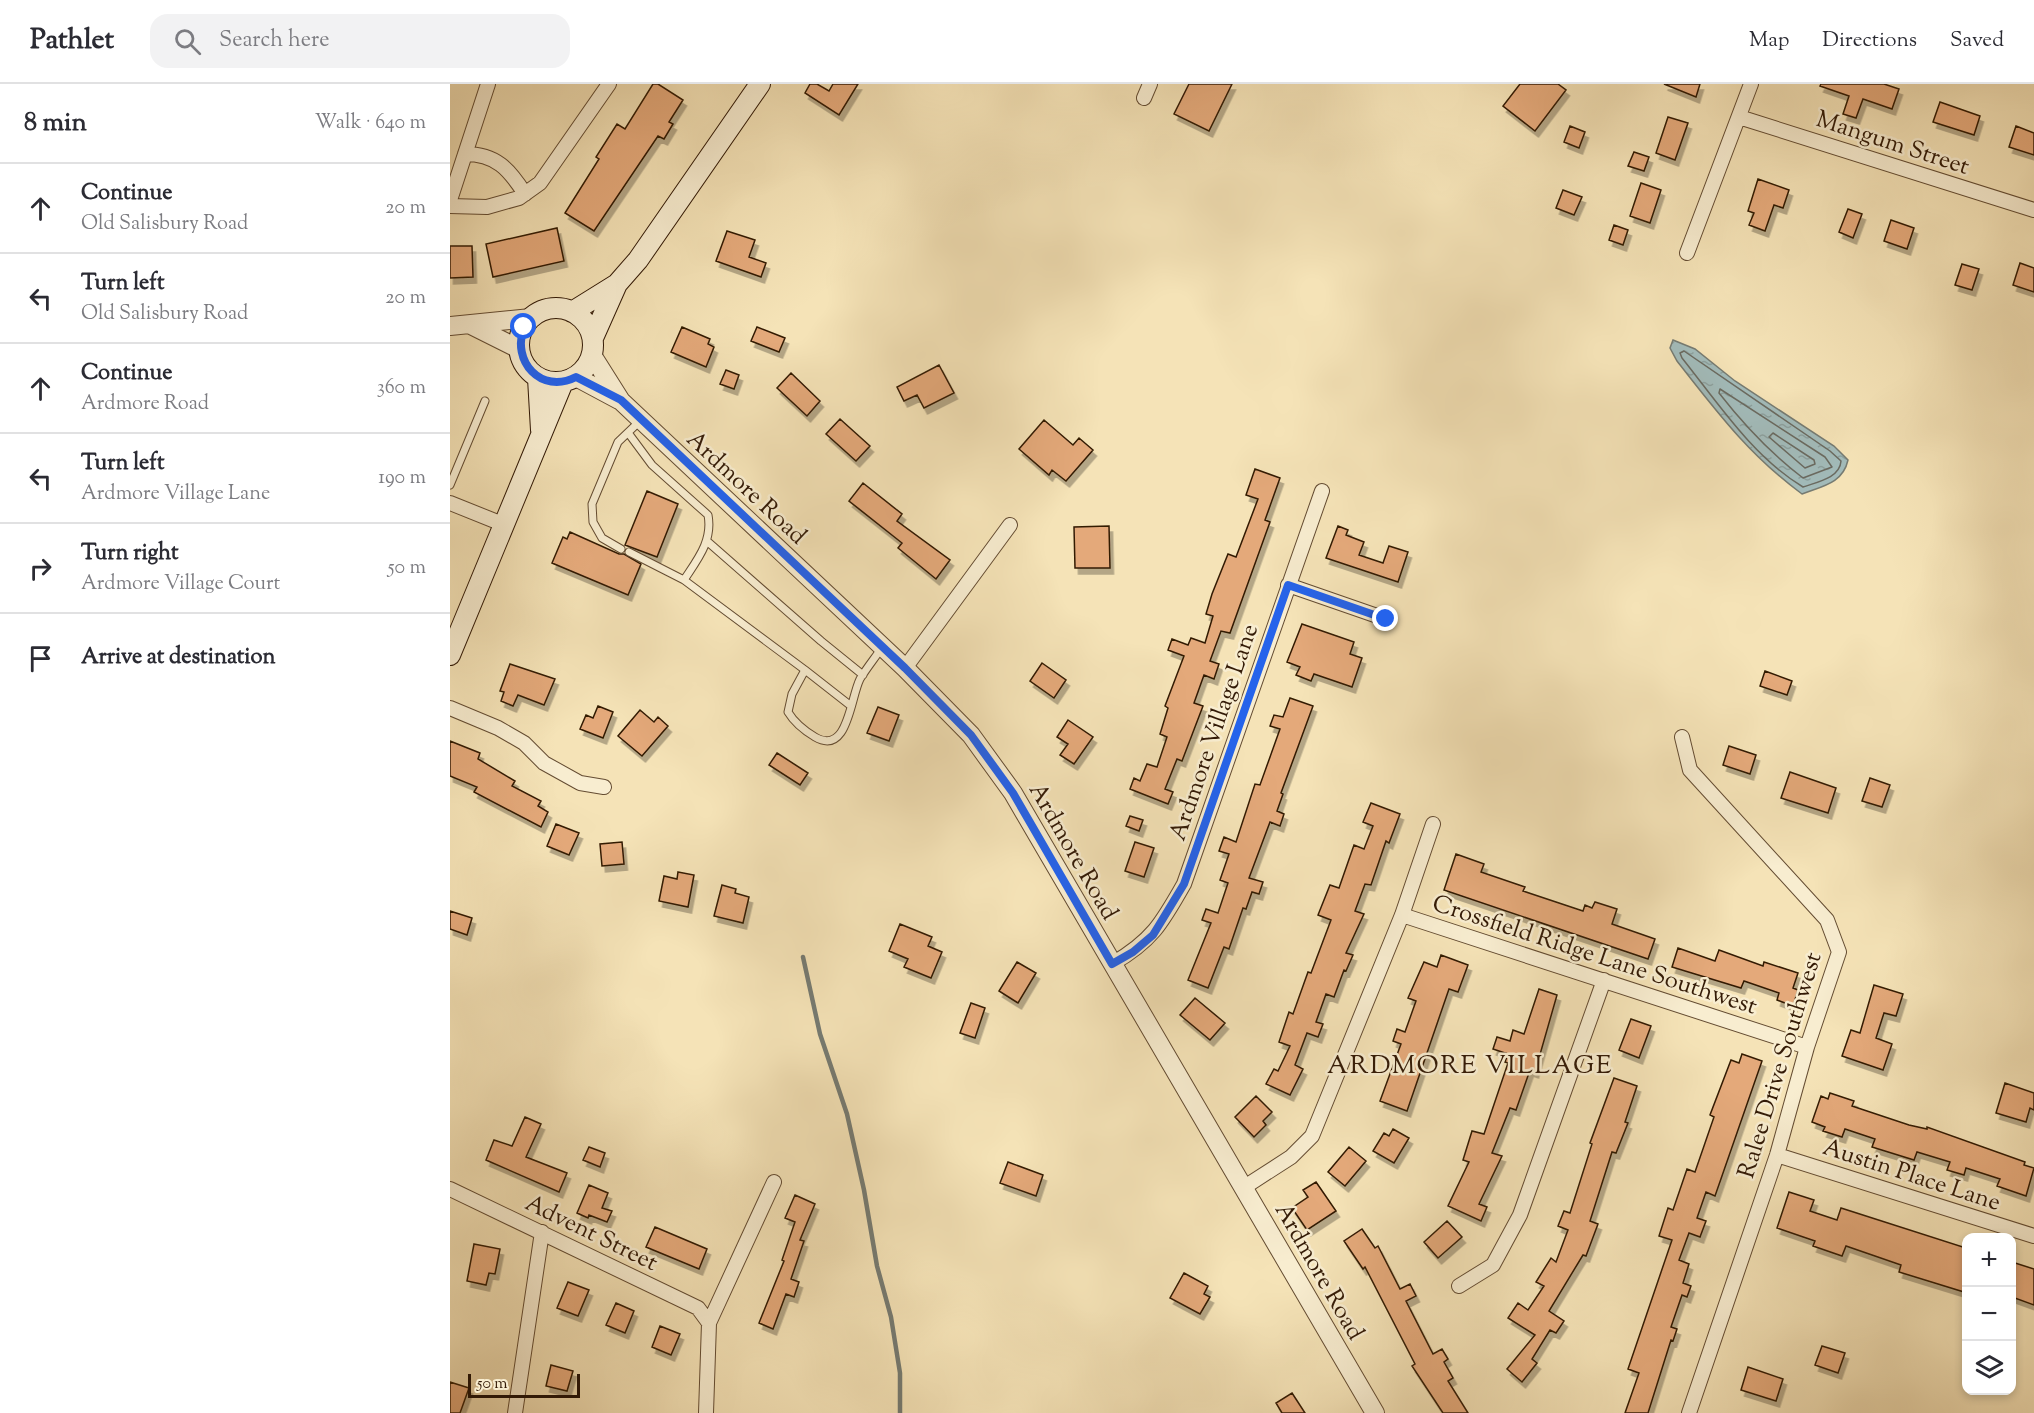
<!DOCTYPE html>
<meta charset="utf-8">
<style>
:root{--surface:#fff;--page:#f2f2f3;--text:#2b2b33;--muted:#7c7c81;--line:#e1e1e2}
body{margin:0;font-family:"Sorts Mill Goudy",serif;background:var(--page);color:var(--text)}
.controls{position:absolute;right:18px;bottom:18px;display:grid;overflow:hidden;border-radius:12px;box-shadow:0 3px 9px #0003}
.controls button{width:54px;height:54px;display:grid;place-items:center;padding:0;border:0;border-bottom:2px solid var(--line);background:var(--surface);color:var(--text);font:30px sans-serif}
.scale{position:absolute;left:18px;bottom:15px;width:112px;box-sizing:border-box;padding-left:6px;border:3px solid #331a06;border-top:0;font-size:16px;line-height:21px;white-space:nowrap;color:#331a06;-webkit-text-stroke:4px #f8edd0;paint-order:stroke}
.stop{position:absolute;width:18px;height:18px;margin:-14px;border:4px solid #2563eb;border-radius:50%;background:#fff}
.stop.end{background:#2563eb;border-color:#fff;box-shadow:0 2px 6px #0008}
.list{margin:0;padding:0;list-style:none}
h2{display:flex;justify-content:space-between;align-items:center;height:78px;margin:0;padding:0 24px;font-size:26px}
h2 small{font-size:20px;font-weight:400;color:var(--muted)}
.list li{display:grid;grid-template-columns:39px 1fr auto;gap:18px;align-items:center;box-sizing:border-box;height:90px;padding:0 24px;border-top:2px solid var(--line)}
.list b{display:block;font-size:22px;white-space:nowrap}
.list p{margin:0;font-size:20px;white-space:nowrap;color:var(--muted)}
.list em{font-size:20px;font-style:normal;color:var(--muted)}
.icon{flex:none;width:33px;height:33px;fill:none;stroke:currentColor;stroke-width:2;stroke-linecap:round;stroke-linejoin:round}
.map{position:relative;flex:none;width:1584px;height:1329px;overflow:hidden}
header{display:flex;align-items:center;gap:36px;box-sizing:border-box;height:84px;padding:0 30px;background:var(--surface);border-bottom:2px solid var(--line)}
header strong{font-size:28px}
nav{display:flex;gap:33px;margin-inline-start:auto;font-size:21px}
.search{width:420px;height:54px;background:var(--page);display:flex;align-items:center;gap:15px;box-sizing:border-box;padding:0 21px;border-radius:18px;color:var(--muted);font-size:22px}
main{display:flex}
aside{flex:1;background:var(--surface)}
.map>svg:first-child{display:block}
.water{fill:url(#water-ripples);stroke:#767b72;stroke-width:1.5}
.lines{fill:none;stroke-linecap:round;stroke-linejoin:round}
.shore{stroke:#6a6a60;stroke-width:1.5}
.stream{stroke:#767b72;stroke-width:4.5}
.building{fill:#e4a97a;stroke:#331a06;stroke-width:1.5;filter:url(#shadow)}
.service-casing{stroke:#644c32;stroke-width:9}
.minor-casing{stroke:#644c32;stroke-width:16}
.tertiary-casing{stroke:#644c32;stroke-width:20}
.secondary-casing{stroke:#331a06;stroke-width:22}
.service{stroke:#f8edd0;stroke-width:7}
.minor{stroke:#f8edd0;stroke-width:14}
.tertiary{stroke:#f8edd0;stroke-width:18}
.secondary{stroke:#f8edd0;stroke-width:20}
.route{stroke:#2563eb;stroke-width:8}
.labels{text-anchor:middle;stroke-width:5;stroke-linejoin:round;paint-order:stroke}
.street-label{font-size:24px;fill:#331a06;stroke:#f8edd0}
.neighbourhood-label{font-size:26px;letter-spacing:1.5px;fill:#331a06;stroke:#f8edd0}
</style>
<header>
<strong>Pathlet</strong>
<div class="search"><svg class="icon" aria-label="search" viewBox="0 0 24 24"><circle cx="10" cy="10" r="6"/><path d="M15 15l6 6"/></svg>Search here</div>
<nav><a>Map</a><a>Directions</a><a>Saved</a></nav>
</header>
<main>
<aside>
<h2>8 min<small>Walk · 640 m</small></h2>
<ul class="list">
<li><svg class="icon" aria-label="ahead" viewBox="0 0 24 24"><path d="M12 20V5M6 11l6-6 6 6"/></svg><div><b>Continue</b><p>Old Salisbury Road</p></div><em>20 m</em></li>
<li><svg class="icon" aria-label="left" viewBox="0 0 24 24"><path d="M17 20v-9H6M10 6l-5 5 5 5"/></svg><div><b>Turn left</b><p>Old Salisbury Road</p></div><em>20 m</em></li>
<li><svg class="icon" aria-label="ahead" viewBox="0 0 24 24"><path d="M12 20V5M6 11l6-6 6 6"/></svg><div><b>Continue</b><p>Ardmore Road</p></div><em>360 m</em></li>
<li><svg class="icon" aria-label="left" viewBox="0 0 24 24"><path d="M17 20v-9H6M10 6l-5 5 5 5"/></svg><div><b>Turn left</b><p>Ardmore Village Lane</p></div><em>190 m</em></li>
<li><svg class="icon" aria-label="right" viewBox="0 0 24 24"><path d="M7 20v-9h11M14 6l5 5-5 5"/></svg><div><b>Turn right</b><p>Ardmore Village Court</p></div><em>50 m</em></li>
<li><svg class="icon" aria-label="arrive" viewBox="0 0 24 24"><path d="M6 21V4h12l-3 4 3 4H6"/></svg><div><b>Arrive at destination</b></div></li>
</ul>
</aside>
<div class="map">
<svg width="1584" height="1329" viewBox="0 0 1584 1329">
<defs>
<pattern id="water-ripples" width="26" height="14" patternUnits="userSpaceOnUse" patternTransform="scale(1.5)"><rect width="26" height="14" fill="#a2bbba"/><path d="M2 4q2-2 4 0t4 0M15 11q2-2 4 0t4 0" fill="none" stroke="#8ca09e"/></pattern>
<filter id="shadow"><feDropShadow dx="3.5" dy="6" stdDeviation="0" flood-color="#0004"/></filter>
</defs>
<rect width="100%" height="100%" fill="#f5e3b7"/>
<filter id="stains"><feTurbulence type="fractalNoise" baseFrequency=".00333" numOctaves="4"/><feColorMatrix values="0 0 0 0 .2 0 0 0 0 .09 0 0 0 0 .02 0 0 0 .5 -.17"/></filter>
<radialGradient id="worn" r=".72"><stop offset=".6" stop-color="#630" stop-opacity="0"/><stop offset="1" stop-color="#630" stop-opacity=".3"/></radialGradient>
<path class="water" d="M 1223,256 L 1245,265 L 1285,297 L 1384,362 L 1398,376 C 1393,399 1373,402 1352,410 C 1299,371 1267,328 1227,277 L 1220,264 Z"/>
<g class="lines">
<path class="shore" d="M 1234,267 L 1380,367 L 1391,377 C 1390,394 1367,398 1353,403 C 1303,373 1268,319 1232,274 L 1230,269 Z
M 1270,305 L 1375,373 L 1382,383 L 1353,394 C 1320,369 1294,341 1269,309 Z
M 1323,349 L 1364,376 L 1365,380 L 1355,384 L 1319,353 Z"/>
<path class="stream" d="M 353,873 L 370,950 L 397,1030 L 414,1106 L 427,1182 L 441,1233 L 450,1289 L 450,1329"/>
</g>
<path class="building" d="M 203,0 L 208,0 L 233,16 L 219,38 L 223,40 L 214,55 L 208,52 L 144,147 L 115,129 L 149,75 L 146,73 L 167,40 L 175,45 Z
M 360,0 L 367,0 L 379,7 L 383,0 L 408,0 L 389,31 L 355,9 Z
M 739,0 L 782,0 L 759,47 L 724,30 Z
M 1070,0 L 1108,0 L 1116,6 L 1085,47 L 1053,22 Z
M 1214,0 L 1250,0 L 1246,13 Z
M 1371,0 L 1434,0 L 1449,5 L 1442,25 L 1413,15 L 1406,34 L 1393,30 L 1399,12 L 1370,2 Z
M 1490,18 L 1530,32 L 1524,51 L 1483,38 Z
M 1218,33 L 1238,39 L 1225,76 L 1206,69 Z
M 1120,42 L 1135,48 L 1129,64 L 1114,58 Z
M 1566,42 L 1584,49 L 1584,71 L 1559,63 Z
M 1184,68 L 1199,73 L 1194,87 L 1178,82 Z
M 1308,95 L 1339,106 L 1333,124 L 1324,121 L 1315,147 L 1299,141 L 1304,129 L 1298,127 Z
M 1191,99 L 1211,106 L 1200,139 L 1180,132 Z
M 1113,106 L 1132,113 L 1124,131 L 1106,124 Z
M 1398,125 L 1412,130 L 1403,154 L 1389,148 Z
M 1441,136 L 1464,144 L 1457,165 L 1434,157 Z
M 1164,141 L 1178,146 L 1173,161 L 1159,156 Z
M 107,144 L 114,177 L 43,193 L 36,160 Z
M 277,147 L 305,156 L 299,173 L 316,179 L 311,193 L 266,177 Z
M 0,162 L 22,162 L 23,193 L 0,194 Z
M 1570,179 L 1584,184 L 1584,208 L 1563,201 Z
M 1512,180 L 1529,185 L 1522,206 L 1505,201 Z
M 232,243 L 260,255 L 258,260 L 264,263 L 256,283 L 221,268 Z
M 307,243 L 335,254 L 329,268 L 301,257 Z
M 489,281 L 504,309 L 474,324 L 467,311 L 454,317 L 447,303 Z
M 276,286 L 289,291 L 284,305 L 270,300 Z
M 341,289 L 370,317 L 357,332 L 327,304 Z
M 390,335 L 420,362 L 406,377 L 376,350 Z
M 594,336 L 623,361 L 629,354 L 643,366 L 616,397 L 602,386 L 599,391 L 569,365 Z
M 805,385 L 830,394 L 815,436 L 820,438 L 780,549 L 771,547 L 760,577 L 769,580 L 764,595 L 754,591 L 744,619 L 753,622 L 732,677 L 727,675 L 715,705 L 723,708 L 718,720 L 680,705 L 684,694 L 690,697 L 697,680 L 707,683 L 717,653 L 710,650 L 718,624 L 715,622 L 734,572 L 718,566 L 722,555 L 738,561 L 741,554 L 755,559 L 763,532 L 756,530 L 762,510 L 778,470 L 786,473 L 808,415 L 796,411 Z
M 413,399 L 452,430 L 447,437 L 500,476 L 486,495 L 448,464 L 452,459 L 399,417 Z
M 197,407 L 228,420 L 207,473 L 175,461 Z
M 659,442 L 660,484 L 625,484 L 624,443 Z
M 888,442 L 898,446 L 896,451 L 914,458 L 909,471 L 933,479 L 939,462 L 958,468 L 948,498 L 876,474 Z
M 120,448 L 169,470 L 174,470 L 191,480 L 178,511 L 102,479 L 113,453 L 117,455 Z
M 852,540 L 904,558 L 900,570 L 912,574 L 902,603 L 864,590 L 861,597 L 846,591 L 850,583 L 837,578 Z
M 592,579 L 616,596 L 604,614 L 580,597 Z
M 60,580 L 105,595 L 94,621 L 68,611 L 63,622 L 51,617 L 54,608 L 50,607 Z
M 1315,587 L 1342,597 L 1337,611 L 1310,602 Z
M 840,614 L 863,622 L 831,709 L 833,710 L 827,727 L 834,730 L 830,742 L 820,738 L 799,794 L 813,798 L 809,810 L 802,808 L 796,825 L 793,824 L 779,865 L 774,863 L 758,904 L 738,896 L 761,839 L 752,836 L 756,825 L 768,829 L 778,799 L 770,796 L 779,770 L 769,767 L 774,753 L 786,758 L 805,700 L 810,701 L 830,645 L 820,642 L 824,631 L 833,633 Z
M 148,622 L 163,628 L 153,654 L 130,645 L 136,631 L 143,634 Z
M 428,623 L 449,631 L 439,657 L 417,649 Z
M 190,626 L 204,638 L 208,633 L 218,642 L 192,672 L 168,652 Z
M 618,636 L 643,653 L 624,680 L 610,671 L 618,660 L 607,653 Z
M 0,657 L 30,669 L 28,675 L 65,697 L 62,702 L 91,717 L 88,722 L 98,728 L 91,743 L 24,708 L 27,703 L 0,692 Z
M 1279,662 L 1306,671 L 1300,690 L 1273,681 Z
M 327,669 L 358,689 L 350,701 L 319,681 Z
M 1340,688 L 1386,704 L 1378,729 L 1331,714 Z
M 1420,694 L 1440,701 L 1432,723 L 1412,717 Z
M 921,719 L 950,730 L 939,759 L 936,757 L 921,801 L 915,800 L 905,827 L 914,830 L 896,869 L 903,871 L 896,887 L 894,886 L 884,913 L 876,910 L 866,938 L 873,940 L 868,953 L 857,949 L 845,981 L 853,985 L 840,1011 L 816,1000 L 824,985 L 828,987 L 840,962 L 829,958 L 839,928 L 843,930 L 858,888 L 861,889 L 881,836 L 868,831 L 880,801 L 889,804 L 904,761 L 914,765 L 923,742 L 913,738 Z
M 680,732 L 693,736 L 689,747 L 676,742 Z
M 106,740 L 129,749 L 119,771 L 97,762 Z
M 172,758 L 174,780 L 152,782 L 150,760 Z
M 685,758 L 704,764 L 694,793 L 675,787 Z
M 1006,770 L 1034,780 L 1031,788 L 1075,803 L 1073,807 L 1133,827 L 1135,821 L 1142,824 L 1145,818 L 1167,825 L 1162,840 L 1205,855 L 1198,875 L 994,806 Z
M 228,788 L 244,791 L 238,823 L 209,817 L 214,792 L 227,795 Z
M 272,801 L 286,805 L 285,809 L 299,813 L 293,839 L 264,832 Z
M 0,827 L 22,834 L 17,851 L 0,845 Z
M 450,840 L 482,853 L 478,862 L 492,868 L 481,894 L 454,883 L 458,875 L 439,867 Z
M 1228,864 L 1265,877 L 1269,866 L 1313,882 L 1314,878 L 1348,889 L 1343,904 L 1348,906 L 1343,922 L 1327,916 L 1329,909 L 1294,897 L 1291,904 L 1222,883 Z
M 991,871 L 1018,881 L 1008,908 L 999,905 L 957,1027 L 930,1017 L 951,960 L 943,957 L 947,945 L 955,948 L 966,917 L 958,914 L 974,878 L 987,883 Z
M 567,878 L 586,889 L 568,919 L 549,907 Z
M 1424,901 L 1453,910 L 1446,932 L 1434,929 L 1426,954 L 1442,960 L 1433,986 L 1392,972 L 1401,946 L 1410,949 Z
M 1089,905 L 1107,911 L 1085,988 L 1080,986 L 1066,1026 L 1060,1024 L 1042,1069 L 1052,1072 L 1029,1120 L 1037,1123 L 1031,1137 L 998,1122 L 1019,1078 L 1013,1076 L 1022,1047 L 1034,1050 L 1058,979 L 1055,978 L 1058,970 L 1043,965 L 1047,953 L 1060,957 L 1063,946 L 1074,950 Z
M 745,914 L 775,939 L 760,956 L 730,931 Z
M 521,919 L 535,924 L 525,954 L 510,949 Z
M 1181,935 L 1201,942 L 1189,974 L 1169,966 Z
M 1292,970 L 1312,977 L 1265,1112 L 1256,1108 L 1247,1134 L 1256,1137 L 1250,1153 L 1239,1149 L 1229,1176 L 1239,1180 L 1233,1199 L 1241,1202 L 1237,1213 L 1232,1211 L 1221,1243 L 1227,1245 L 1223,1257 L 1221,1256 L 1198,1329 L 1175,1329 L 1189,1289 L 1178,1285 L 1222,1156 L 1209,1152 L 1218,1124 L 1223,1126 L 1237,1085 L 1245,1088 L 1264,1033 L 1260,1031 L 1281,976 L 1289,979 Z
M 1164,994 L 1187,1002 L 1175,1038 L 1178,1039 L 1166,1069 L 1162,1068 L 1140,1137 L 1148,1140 L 1136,1172 L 1133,1171 L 1099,1227 L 1114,1237 L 1106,1249 L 1100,1246 L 1082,1275 L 1087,1279 L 1072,1298 L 1057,1285 L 1085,1251 L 1058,1234 L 1068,1219 L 1078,1226 L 1094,1202 L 1086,1198 L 1101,1174 L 1106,1178 L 1118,1146 L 1108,1142 L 1114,1127 L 1120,1129 L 1142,1060 L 1140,1059 Z
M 1555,999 L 1584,1009 L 1584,1026 L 1580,1024 L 1576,1038 L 1546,1029 Z
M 1380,1009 L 1404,1017 L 1402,1022 L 1459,1041 L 1477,1045 L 1477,1043 L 1575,1078 L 1574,1081 L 1584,1084 L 1576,1112 L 1547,1102 L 1550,1095 L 1516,1084 L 1514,1091 L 1497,1086 L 1500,1078 L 1467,1068 L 1464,1076 L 1422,1063 L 1425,1055 L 1395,1045 L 1392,1053 L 1373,1047 L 1375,1043 L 1362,1038 L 1371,1012 L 1378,1015 Z
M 806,1012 L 822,1028 L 813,1037 L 816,1041 L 804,1053 L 785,1033 Z
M 75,1033 L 91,1040 L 76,1073 L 117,1089 L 109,1108 L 36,1076 L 44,1056 L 62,1062 Z
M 943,1045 L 959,1054 L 944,1079 L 923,1067 L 934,1049 L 939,1052 Z
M 139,1063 L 155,1069 L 150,1083 L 133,1076 Z
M 899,1063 L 916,1077 L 895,1102 L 878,1088 Z
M 558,1078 L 593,1091 L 586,1112 L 550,1099 Z
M 866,1098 L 886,1127 L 857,1146 L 842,1124 L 858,1113 L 853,1106 Z
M 139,1101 L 158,1109 L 152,1124 L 162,1127 L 157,1138 L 139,1131 L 138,1134 L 127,1129 Z
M 1339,1108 L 1364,1116 L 1360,1127 L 1387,1136 L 1391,1124 L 1516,1164 L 1516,1201 L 1514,1208 L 1449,1188 L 1451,1181 L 1396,1162 L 1392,1172 L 1363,1162 L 1365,1157 L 1327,1144 Z
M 345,1111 L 365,1120 L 350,1156 L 354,1157 L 341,1195 L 349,1198 L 344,1213 L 336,1210 L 323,1245 L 309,1239 L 334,1177 L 332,1176 L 345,1138 L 335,1134 Z
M 997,1137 L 1012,1153 L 988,1174 L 974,1158 Z
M 205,1143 L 257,1165 L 249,1185 L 196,1163 Z
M 912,1145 L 925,1164 L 928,1162 L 950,1205 L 960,1200 L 966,1212 L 956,1217 L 983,1270 L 992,1265 L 998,1275 L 994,1278 L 1003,1294 L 998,1297 L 1018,1329 L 993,1329 L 962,1282 L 965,1280 L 915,1183 L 913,1185 L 894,1157 Z
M 24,1160 L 50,1165 L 45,1190 L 39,1189 L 36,1201 L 17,1197 Z
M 1562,1178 L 1584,1185 L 1584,1221 L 1562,1213 Z
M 734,1189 L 758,1202 L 754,1210 L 760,1213 L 750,1230 L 720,1214 Z
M 118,1198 L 139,1206 L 128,1232 L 107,1224 Z
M 166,1219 L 184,1227 L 175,1249 L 156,1241 Z
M 210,1242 L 230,1250 L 221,1271 L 202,1263 Z
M 1372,1262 L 1395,1269 L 1388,1289 L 1365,1281 Z
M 101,1281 L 123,1287 L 117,1307 L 96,1302 Z
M 1298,1283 L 1333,1295 L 1326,1317 L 1291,1306 Z
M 0,1298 L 19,1304 L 10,1329 L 0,1329 Z
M 842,1309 L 855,1329 L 832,1329 L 826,1319 Z"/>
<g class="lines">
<g class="service-casing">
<path id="service" d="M 179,350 L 202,381 L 258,431 C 263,457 247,476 234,496
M 0,401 L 35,317
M 258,458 L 371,557 L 413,591
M 171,465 L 152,454 L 143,438 L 142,420 L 168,358 L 191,336
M 179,468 L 234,496 L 355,586
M 401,622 L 355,586 L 342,610 L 338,628 C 344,638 355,647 365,653 C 398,672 400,615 410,595 C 416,585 424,575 431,565"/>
</g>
<g class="minor-casing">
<path id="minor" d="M 694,14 L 700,0
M 1289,33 L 1584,126
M 15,70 C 46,70 59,85 75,110
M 0,116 L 38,0
M 0,122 L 37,123 L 69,114 L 90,99 L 159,0
M 1237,169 L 1301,0
M 0,419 L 55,441
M 838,501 L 936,535
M 455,584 L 560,441
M 0,624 L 48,644 L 74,659 L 94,679 L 130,699 L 154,703
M 1232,653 L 1240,686 L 1377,836 L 1389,868 L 1357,963 L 1327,1071 L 1239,1329
M 952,831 L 1357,963
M 662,880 C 702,857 712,839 734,800 L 872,407
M 1327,1071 L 1584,1152
M 793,1104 L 841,1073 L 862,1052 L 952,831 L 983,740
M 0,1105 L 248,1224 L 259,1239
M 1009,1202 L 1043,1181 L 1070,1131 L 1154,896
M 65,1329 L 92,1148
M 256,1329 L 259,1239 L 324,1098"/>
</g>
<g class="tertiary-casing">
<path id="tertiary" d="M 21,241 L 69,265
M 0,242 L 81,234
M 142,271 L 171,317 L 455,584 L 521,651 L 563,709 L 925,1329
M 126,293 L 169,316"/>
</g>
<g class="secondary-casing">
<path id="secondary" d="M69 261a37 37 0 1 1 74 0a37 37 0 1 1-74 0Z
M 122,228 L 167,200 L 188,176 L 310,0
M 143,254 L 167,200
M 88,294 L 91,346
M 0,571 L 113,298"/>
</g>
<use href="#service" class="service"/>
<use href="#minor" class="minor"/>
<use href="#tertiary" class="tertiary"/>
<use href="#secondary" class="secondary"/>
</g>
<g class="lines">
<path class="route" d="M 74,243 C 61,277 91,311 126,293 L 171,316 L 455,584 L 521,651 L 563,709 L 662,880 L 683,868 L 703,851 L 734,800 L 838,501 L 936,535"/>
</g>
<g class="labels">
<g class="street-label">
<text transform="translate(1443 58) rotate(18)" y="8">Mangum Street</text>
<text transform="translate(297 403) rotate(43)" y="8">Ardmore Road</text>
<text transform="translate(763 648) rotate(-71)" y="8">Ardmore Village Lane</text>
<text transform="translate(624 767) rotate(60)" y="8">Ardmore Road</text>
<text transform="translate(1145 870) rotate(18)" y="8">Crossfield Ridge Lane Southwest</text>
<text transform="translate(1329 981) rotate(-73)" y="8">Ralee Drive Southwest</text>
<text transform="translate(1462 1090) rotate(18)" y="8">Austin Place Lane</text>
<text transform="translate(142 1148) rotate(26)" y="8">Advent Street</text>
<text transform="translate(870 1187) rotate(60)" y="8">Ardmore Road</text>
</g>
<g class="neighbourhood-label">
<text x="1020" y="989">ARDMORE VILLAGE</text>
</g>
</g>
<rect width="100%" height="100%" filter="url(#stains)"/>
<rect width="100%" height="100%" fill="url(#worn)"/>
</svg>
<div class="controls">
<button>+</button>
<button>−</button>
<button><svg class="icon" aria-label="layers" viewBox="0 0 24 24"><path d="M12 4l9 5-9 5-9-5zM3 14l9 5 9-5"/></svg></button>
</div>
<div class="scale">50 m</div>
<div class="stop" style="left:74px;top:243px"></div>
<div class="stop end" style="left:936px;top:535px"></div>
</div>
</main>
